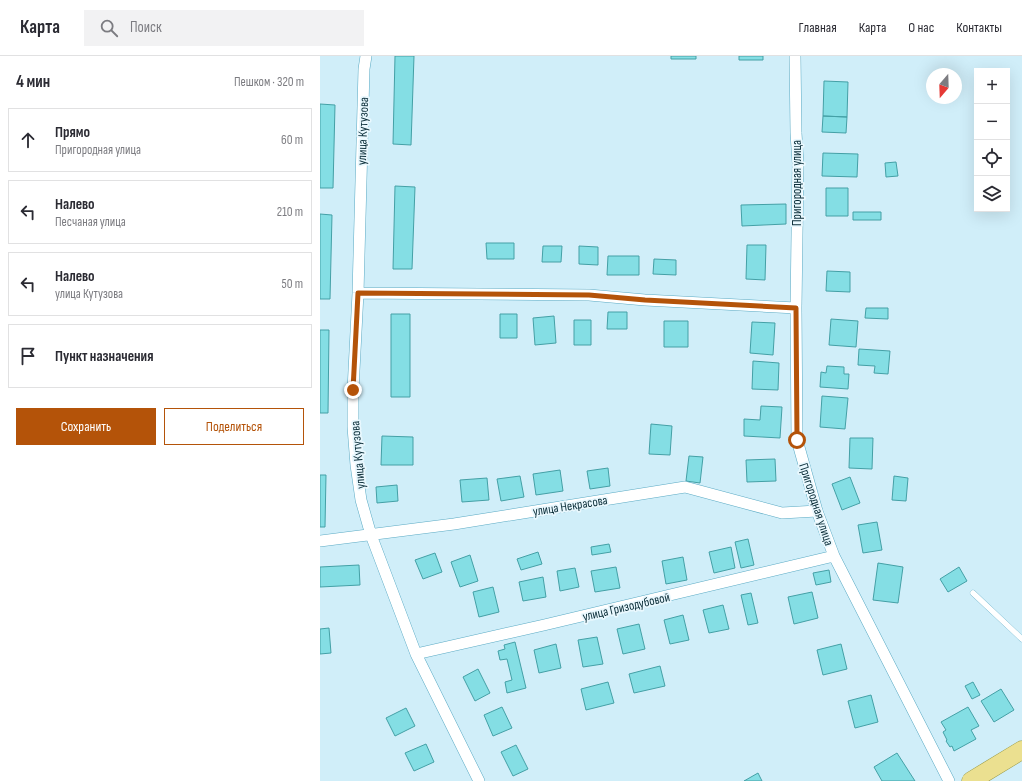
<!DOCTYPE html>
<html lang="ru">
<meta charset="utf-8">
<style>
:root{--surface:#fff;--page:#f2f2f3;--text:#2b2b33;--muted:#7c7c81;--line:#e1e1e2;--accent:#b45309}
body{margin:0;font-family:"Sofia Sans Condensed",sans-serif;background:var(--page);color:var(--text)}
.controls{position:absolute;right:12px;top:12px;display:grid;overflow:hidden;border-radius:0px;box-shadow:0 4px 16px #0002}
.controls button{width:36px;height:36px;display:grid;place-items:center;padding:0;border:0;border-bottom:1px solid var(--line);background:var(--surface);color:var(--text);font:20px sans-serif}
.compass{position:absolute;left:606px;top:12px;width:36px;height:36px;border-radius:50%;background:var(--surface);box-shadow:0 4px 16px #0002;rotate:199deg}
.stop{position:absolute;width:12px;height:12px;margin:-9px;border:3px solid #b45309;border-radius:50%;background:#fff}
.stop.end{background:#b45309;border-color:#fff;box-shadow:0 1px 4px #0008}
.list{margin:0;padding:0;list-style:none}
h2{display:flex;justify-content:space-between;align-items:center;height:52px;margin:0;padding:0 16px;font-size:17px}
h2 small{font-size:13px;font-weight:400;color:var(--muted)}
.list li{display:grid;grid-template-columns:26px 1fr auto;gap:12px;align-items:center;box-sizing:border-box;height:64px;margin:0 8px 8px;padding:0 8px;border:1px solid var(--line);border-radius:0px}
.list b{display:block;font-size:15px;white-space:nowrap}
.list p{margin:0;font-size:13px;white-space:nowrap;color:var(--muted)}
.list em{font-size:13px;font-style:normal;color:var(--muted)}
.actions{display:flex;gap:8px;padding:12px 16px}
.actions a{flex:1;padding:9px 0;border:1px solid var(--accent);border-radius:0px;text-align:center;font-size:14px;color:var(--accent)}
.actions .main{background:var(--accent);color:#fff}
.icon{flex:none;width:22px;height:22px;fill:none;stroke:currentColor;stroke-width:2;stroke-linecap:round;stroke-linejoin:round}
.map{position:relative;flex:none;width:702px;height:725px;overflow:hidden}
header{display:flex;align-items:center;gap:24px;box-sizing:border-box;height:56px;padding:0 20px;background:var(--surface);border-bottom:1px solid var(--line)}
header strong{font-size:19px}
nav{display:flex;gap:22px;margin-inline-start:auto;font-size:14px}
.search{width:280px;height:36px;background:var(--page);display:flex;align-items:center;gap:10px;box-sizing:border-box;padding:0 14px;border-radius:0px;color:var(--muted);font-size:15px}
main{display:flex}
aside{flex:1;background:var(--surface)}
.map>svg:first-child{display:block}
.building{fill:#84dee4;stroke:#44a0a6}
.lines{fill:none;stroke-linecap:round;stroke-linejoin:round}
.lane-casing{stroke:#5aaac4;stroke-width:6}
.street-casing{stroke:#5aaac4;stroke-width:12}
.primary-casing{stroke:#949541;stroke-width:19}
.lane{stroke:#fff;stroke-width:5.5}
.street{stroke:#fff;stroke-width:11}
.primary{stroke:#ebe090;stroke-width:18}
.route{stroke:#b45309;stroke-width:5}
.labels{text-anchor:middle;stroke-width:3.5;stroke-linejoin:round;paint-order:stroke}
.street-label{font-size:13px;fill:#0b2e39;stroke:#e9f8fe}
</style>
<header>
<strong>Карта</strong>
<div class="search"><svg class="icon" aria-label="search" viewBox="0 0 24 24"><circle cx="10" cy="10" r="6"/><path d="M15 15l6 6"/></svg>Поиск</div>
<nav><a>Главная</a><a>Карта</a><a>О нас</a><a>Контакты</a></nav>
</header>
<main>
<aside>
<h2>4 мин<small>Пешком · 320 m</small></h2>
<ul class="list">
<li><svg class="icon" aria-label="ahead" viewBox="0 0 24 24"><path d="M12 20V5M6 11l6-6 6 6"/></svg><div><b>Прямо</b><p>Пригородная улица</p></div><em>60 m</em></li>
<li><svg class="icon" aria-label="left" viewBox="0 0 24 24"><path d="M17 20v-9H6M10 6l-5 5 5 5"/></svg><div><b>Налево</b><p>Песчаная улица</p></div><em>210 m</em></li>
<li><svg class="icon" aria-label="left" viewBox="0 0 24 24"><path d="M17 20v-9H6M10 6l-5 5 5 5"/></svg><div><b>Налево</b><p>улица Кутузова</p></div><em>50 m</em></li>
<li><svg class="icon" aria-label="arrive" viewBox="0 0 24 24"><path d="M6 21V4h12l-3 4 3 4H6"/></svg><div><b>Пункт назначения</b></div></li>
</ul>
<div class="actions"><a class="main">Сохранить</a><a>Поделиться</a></div>
</aside>
<div class="map">
<svg width="702" height="725" viewBox="0 0 702 725">
<rect width="100%" height="100%" fill="#d0eef9"/>
<path class="building" d="M 75,0 L 94,0 L 91,89 L 73,88 Z
M 351,0 L 376,0 L 376,3 L 351,3 Z
M 419,0 L 443,0 L 443,4 L 419,4 Z
M 504,25 L 528,26 L 527,61 L 503,60 Z
M 0,48 L 15,49 L 13,132 L 0,132 Z
M 503,60 L 527,61 L 526,77 L 502,76 Z
M 503,97 L 538,98 L 537,121 L 502,120 Z
M 576,106 L 578,120 L 566,121 L 565,107 Z
M 75,130 L 95,131 L 92,213 L 73,213 Z
M 506,132 L 528,132 L 528,160 L 506,160 Z
M 466,148 L 466,168 L 422,170 L 421,149 Z
M 533,156 L 561,156 L 561,164 L 533,164 Z
M 0,158 L 12,159 L 10,243 L 0,243 Z
M 166,187 L 194,187 L 194,203 L 167,203 Z
M 427,189 L 446,189 L 445,224 L 426,223 Z
M 223,190 L 242,190 L 241,206 L 222,206 Z
M 259,190 L 278,191 L 278,209 L 259,208 Z
M 288,200 L 319,200 L 319,219 L 287,219 Z
M 334,203 L 356,204 L 356,219 L 333,218 Z
M 507,215 L 530,216 L 530,236 L 506,235 Z
M 546,252 L 568,252 L 568,263 L 545,262 Z
M 288,256 L 307,256 L 307,273 L 287,273 Z
M 71,258 L 90,258 L 90,341 L 71,341 Z
M 180,258 L 197,258 L 197,282 L 180,282 Z
M 234,260 L 236,287 L 215,289 L 213,262 Z
M 511,263 L 538,265 L 536,291 L 509,289 Z
M 254,264 L 271,264 L 271,289 L 254,289 Z
M 344,265 L 368,265 L 368,291 L 344,291 Z
M 432,266 L 455,267 L 453,299 L 430,297 Z
M 0,274 L 9,274 L 8,357 L 0,357 Z
M 539,293 L 570,295 L 568,318 L 554,317 L 555,310 L 538,309 Z
M 433,305 L 459,307 L 458,334 L 432,333 Z
M 507,310 L 524,311 L 524,318 L 529,318 L 528,333 L 500,331 L 501,316 L 506,317 Z
M 502,340 L 528,342 L 525,373 L 500,371 Z
M 441,350 L 462,351 L 460,382 L 424,380 L 424,363 L 440,364 Z
M 331,368 L 352,370 L 350,399 L 329,398 Z
M 62,380 L 93,381 L 93,409 L 61,409 Z
M 530,382 L 553,382 L 552,413 L 529,412 Z
M 369,400 L 383,401 L 380,427 L 366,425 Z
M 455,403 L 456,425 L 427,426 L 426,404 Z
M 288,412 L 290,430 L 270,433 L 267,415 Z
M 240,414 L 243,435 L 216,439 L 213,418 Z
M 0,419 L 6,419 L 5,471 L 0,471 Z
M 200,420 L 204,441 L 181,445 L 177,423 Z
M 574,420 L 588,422 L 586,445 L 572,444 Z
M 530,421 L 540,447 L 522,454 L 512,428 Z
M 167,422 L 169,444 L 142,446 L 140,424 Z
M 77,429 L 78,445 L 57,447 L 56,431 Z
M 557,466 L 562,494 L 543,497 L 538,469 Z
M 428,483 L 434,509 L 421,512 L 415,486 Z
M 289,488 L 291,496 L 272,499 L 271,491 Z
M 411,491 L 415,512 L 394,517 L 389,496 Z
M 218,496 L 222,508 L 201,514 L 197,503 Z
M 115,497 L 122,516 L 103,523 L 95,504 Z
M 150,499 L 158,525 L 140,531 L 131,506 Z
M 363,501 L 367,524 L 346,528 L 342,505 Z
M 558,507 L 583,511 L 578,547 L 553,544 Z
M 39,509 L 40,529 L 0,531 L 0,511 Z
M 296,511 L 300,532 L 275,536 L 271,515 Z
M 639,511 L 647,525 L 628,536 L 620,523 Z
M 255,512 L 259,531 L 240,535 L 237,515 Z
M 509,514 L 511,526 L 496,529 L 493,517 Z
M 223,521 L 226,541 L 203,545 L 199,526 Z
M 173,531 L 179,556 L 159,561 L 153,536 Z
M 492,536 L 498,562 L 474,568 L 468,541 Z
M 431,537 L 438,567 L 428,569 L 421,539 Z
M 403,549 L 409,573 L 389,577 L 383,554 Z
M 363,559 L 369,584 L 350,588 L 344,564 Z
M 319,568 L 325,593 L 303,598 L 297,573 Z
M 9,572 L 11,597 L 0,598 L 0,573 Z
M 277,581 L 283,608 L 263,611 L 258,584 Z
M 195,586 L 206,632 L 187,637 L 185,626 L 192,624 L 187,603 L 180,604 L 178,595 L 185,593 L 184,589 Z
M 236,588 L 241,612 L 219,617 L 214,594 Z
M 521,588 L 527,613 L 503,619 L 497,594 Z
M 340,610 L 345,630 L 314,637 L 309,618 Z
M 158,613 L 170,637 L 155,645 L 143,621 Z
M 288,626 L 294,647 L 266,654 L 261,633 Z
M 653,626 L 660,639 L 652,643 L 645,630 Z
M 681,633 L 694,654 L 674,666 L 661,645 Z
M 551,639 L 558,666 L 535,672 L 528,645 Z
M 182,651 L 192,672 L 173,680 L 164,659 Z
M 648,651 L 659,670 L 651,674 L 656,683 L 634,695 L 632,690 L 630,691 L 626,685 L 627,684 L 623,676 L 626,674 L 621,666 Z
M 86,652 L 95,670 L 75,680 L 66,662 Z
M 106,688 L 114,706 L 94,715 L 85,697 Z
M 196,689 L 208,713 L 193,720 L 181,696 Z
M 577,697 L 595,725 L 562,725 L 554,711 Z
M 438,717 L 442,725 L 424,725 Z"/>
<g class="lines">
<g class="lane-casing">
<path id="lane" d="M 653,537 L 702,583"/>
</g>
<g class="street-casing">
<path id="street" d="M 46,0 L 44,13 L 38,237 L 33,334 L 33,371 L 36,409 L 41,444 L 51,479 L 96,598 L 159,725
M 475,0 L 476,77 L 478,107 L 476,252 L 477,384 L 497,455 L 514,500 L 629,725
M 38,237 L 269,239 L 325,244 L 476,252
M 0,485 L 134,468 L 365,431 L 462,457 L 497,455
M 96,598 L 224,569 L 514,500"/>
</g>
<g class="primary-casing">
<path id="primary" d="M 651,725 L 702,694"/>
</g>
<use href="#lane" class="lane"/>
<use href="#street" class="street"/>
<use href="#primary" class="primary"/>
</g>
<g class="lines">
<path class="route" d="M 33,334 L 38,237 L 269,239 L 325,244 L 476,252 L 477,384"/>
</g>
<g class="labels">
<g class="street-label">
<text transform="translate(42 75) rotate(-88)" y="5">улица Кутузова</text>
<text transform="translate(476 127) rotate(-90)" y="5">Пригородная улица</text>
<text transform="translate(37 399) rotate(-95)" y="5">улица Кутузова</text>
<text transform="translate(497 448) rotate(72)" y="5">Пригородная улица</text>
<text transform="translate(250 449) rotate(-9)" y="5">улица Некрасова</text>
<text transform="translate(306 550) rotate(-13)" y="5">улица Гризодубовой</text>
</g>
</g>
</svg>
<div class="controls">
<button>+</button>
<button>−</button>
<button><svg class="icon" aria-label="locate" viewBox="0 0 24 24"><circle cx="12" cy="12" r="6"/><path d="M12 2v4M12 18v4M2 12h4M18 12h4"/></svg></button>
<button><svg class="icon" aria-label="layers" viewBox="0 0 24 24"><path d="M12 4l9 5-9 5-9-5zM3 14l9 5 9-5"/></svg></button>
</div>
<svg class="compass" viewBox="-18 -18 36 36"><path d="M0-13l5 13h-10z" fill="#e53935"/><path d="M0 13l5-13h-10z" fill="#7c7c81"/></svg>
<div class="stop" style="left:477px;top:384px"></div>
<div class="stop end" style="left:33px;top:334px"></div>
</div>
</main>
